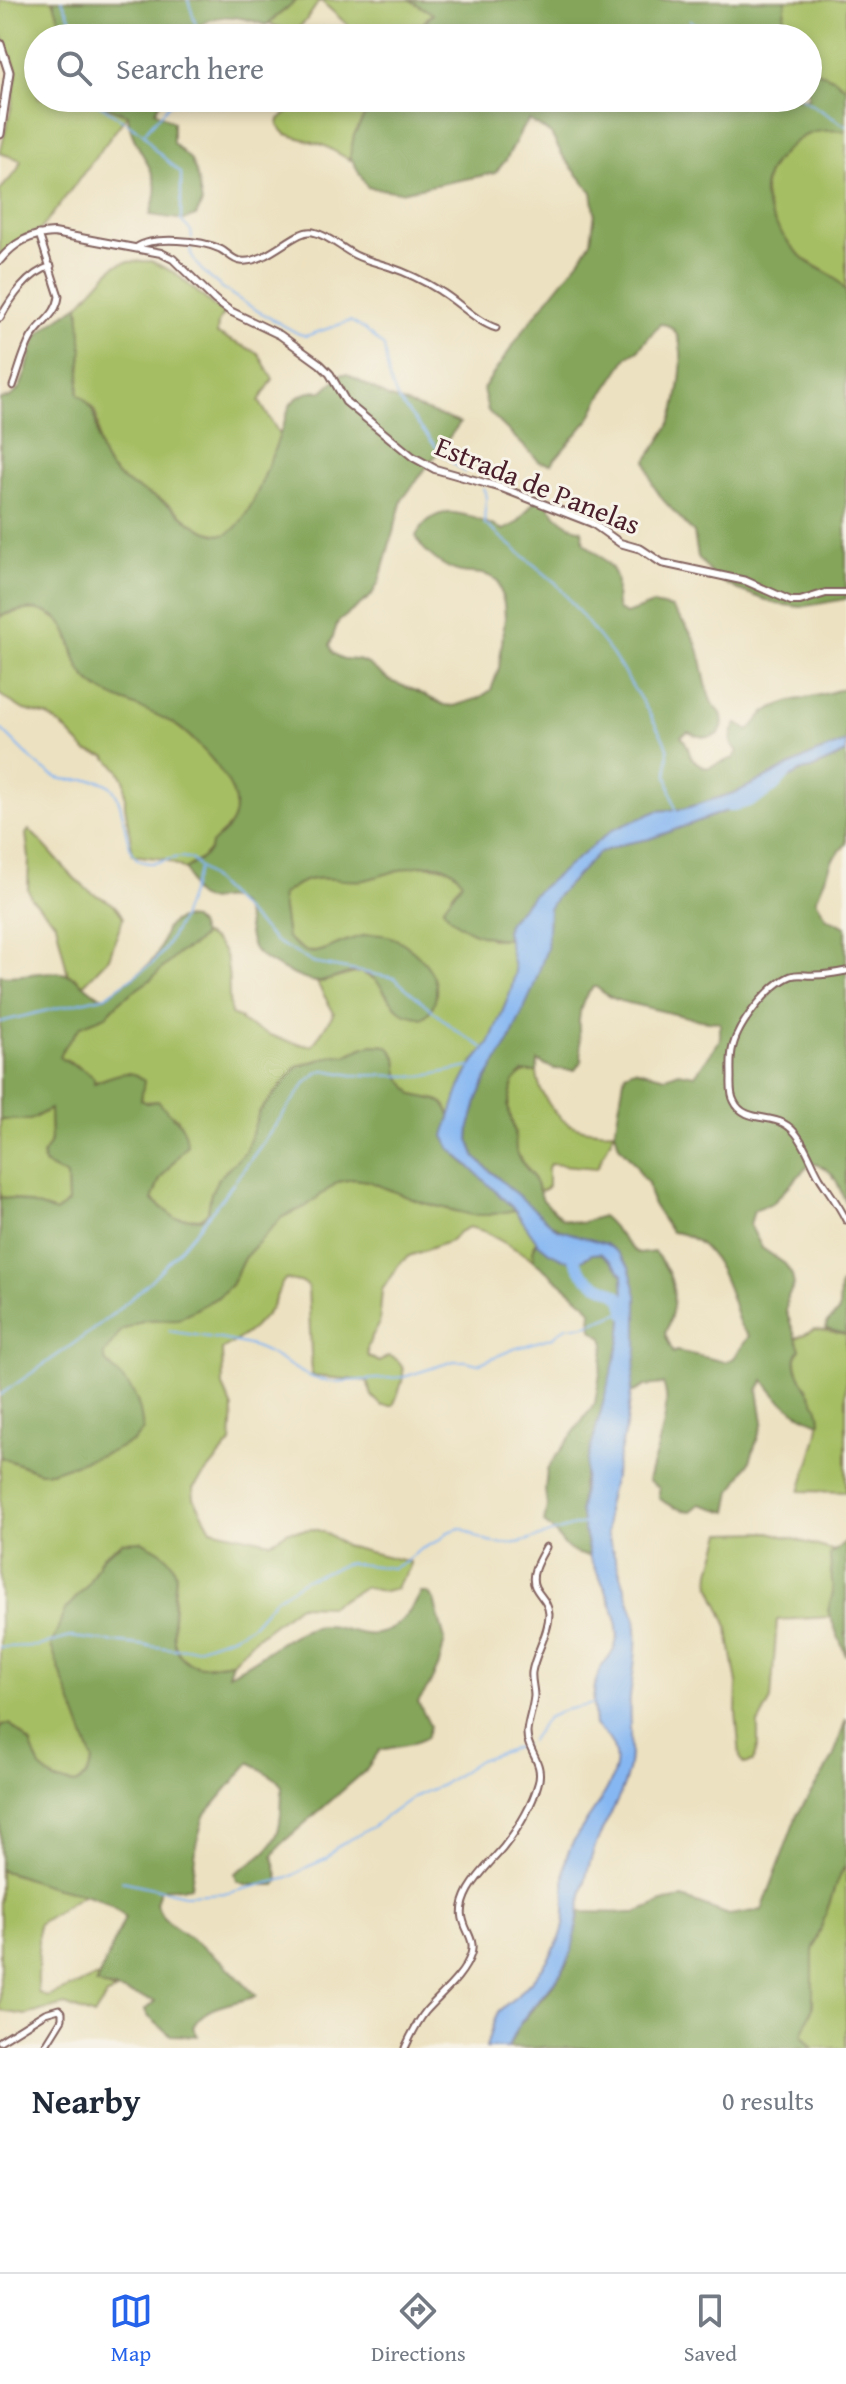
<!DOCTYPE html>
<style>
:root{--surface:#fff;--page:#f6f6f7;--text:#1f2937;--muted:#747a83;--line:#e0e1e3;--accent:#2563eb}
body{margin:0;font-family:"Gentium Book Plus",serif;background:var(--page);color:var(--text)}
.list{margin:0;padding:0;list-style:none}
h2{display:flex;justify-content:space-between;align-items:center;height:104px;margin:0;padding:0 32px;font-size:34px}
h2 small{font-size:26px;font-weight:400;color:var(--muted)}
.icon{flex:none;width:44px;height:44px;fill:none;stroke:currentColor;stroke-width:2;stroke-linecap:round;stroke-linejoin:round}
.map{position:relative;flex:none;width:846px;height:2048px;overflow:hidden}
.search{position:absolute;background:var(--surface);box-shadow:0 4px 12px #0003;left:24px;right:24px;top:24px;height:88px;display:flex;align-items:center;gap:20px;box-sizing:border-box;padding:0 28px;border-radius:44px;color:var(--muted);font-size:30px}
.sheet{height:224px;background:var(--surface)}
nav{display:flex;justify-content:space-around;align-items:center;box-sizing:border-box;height:112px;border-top:2px solid var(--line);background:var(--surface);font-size:22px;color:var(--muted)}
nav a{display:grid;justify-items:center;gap:4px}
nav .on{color:var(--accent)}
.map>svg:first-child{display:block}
.green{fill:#a6be64;stroke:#786e48;stroke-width:2}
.forest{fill:#84a55a;stroke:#676242;stroke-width:2;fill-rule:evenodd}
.water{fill:#86b7f2;stroke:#686b8e;stroke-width:2}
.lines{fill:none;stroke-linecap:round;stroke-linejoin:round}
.stream{stroke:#86b7f2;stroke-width:2}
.river{stroke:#86b7f2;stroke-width:11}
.minor-casing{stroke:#83635f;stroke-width:9}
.tertiary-casing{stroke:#83635f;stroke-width:10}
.secondary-casing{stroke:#83635f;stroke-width:11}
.minor{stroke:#fff;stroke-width:5}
.tertiary{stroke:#fff;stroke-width:6}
.secondary{stroke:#fff;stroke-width:7}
.labels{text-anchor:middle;stroke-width:6;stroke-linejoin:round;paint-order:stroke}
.street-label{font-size:28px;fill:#4a1f2b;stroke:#f7f3e8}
</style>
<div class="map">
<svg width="846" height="2048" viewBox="0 0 846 2048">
<rect width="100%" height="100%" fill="#f7f3e8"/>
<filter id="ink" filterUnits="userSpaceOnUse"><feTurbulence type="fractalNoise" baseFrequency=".0125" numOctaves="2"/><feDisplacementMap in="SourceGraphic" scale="16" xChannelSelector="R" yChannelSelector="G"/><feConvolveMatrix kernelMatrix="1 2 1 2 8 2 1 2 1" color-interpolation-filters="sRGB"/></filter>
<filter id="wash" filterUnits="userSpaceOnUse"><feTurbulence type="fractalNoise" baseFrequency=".006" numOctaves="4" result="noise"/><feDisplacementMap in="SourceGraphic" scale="32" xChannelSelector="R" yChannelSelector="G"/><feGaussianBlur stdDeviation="1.8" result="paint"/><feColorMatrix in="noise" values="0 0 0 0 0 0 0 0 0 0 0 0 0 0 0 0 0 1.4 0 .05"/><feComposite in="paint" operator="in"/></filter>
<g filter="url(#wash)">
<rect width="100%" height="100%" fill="#ece1c0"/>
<path class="green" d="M 0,0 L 53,0 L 66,38 L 38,38 L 38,98 L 97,98 L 107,107 L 128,114 L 42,228 L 16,243 L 0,259 L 0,190 L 17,171 L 21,160 L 0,153 L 12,105 L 17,71 L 0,30 Z
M 297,0 L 410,0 L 434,14 L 428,17 L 411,38 L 358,38 L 353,30 L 320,0 C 302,25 300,39 269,23 Z
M 786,0 L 846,0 L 846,88 L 835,79 L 808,67 L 808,38 L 784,38 L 783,22 Z
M 327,98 L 374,98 L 354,135 L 350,160 L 323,145 L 286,134 L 278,126 L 279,119 L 292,110 Z
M 824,129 L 846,131 L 846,292 C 834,272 826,274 809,262 C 782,244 752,199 771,168 C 784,146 799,135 824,129 Z
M 151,261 L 175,273 L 223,314 L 218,323 L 217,334 L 258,353 L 273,379 L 259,401 L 280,435 C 270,458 251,523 230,534 C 223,537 212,533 205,531 C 189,524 179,511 165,502 C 144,490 118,484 105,461 C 95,444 101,427 95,412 C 93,406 83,399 78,394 L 82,351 L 79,305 L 114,266 L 126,262 Z
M 33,608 C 88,623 58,662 98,688 C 103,692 109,693 115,696 C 134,704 158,713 175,725 C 196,739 242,785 236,812 C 233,826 223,831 214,841 C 208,847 213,844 209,851 C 204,858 192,864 185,869 L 164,859 L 133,855 L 125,805 L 125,782 L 119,770 L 105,756 L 87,752 L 63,727 L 48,716 L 24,710 L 0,695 L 0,616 Z
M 29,830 C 50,848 65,873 88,890 C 105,902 113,898 123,918 L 109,958 L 83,985 L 75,977 L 68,975 L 56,923 L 31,898 L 28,889 L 29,858 L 26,834 Z
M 417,865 C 436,867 453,863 462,882 L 451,896 L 490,939 L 508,939 L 515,972 L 511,991 L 489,1044 L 471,1066 L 459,1090 L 451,1118 C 451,1117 447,1107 446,1106 C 438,1096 427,1100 416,1096 C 402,1090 397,1072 397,1058 L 382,1045 L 364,1047 L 346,1056 L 335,1055 L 297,1066 L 259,1112 L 247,1151 L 242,1157 L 227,1169 L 211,1193 L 208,1212 L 200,1219 L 175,1218 L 152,1199 L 160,1179 L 187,1145 L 178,1119 L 165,1110 L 158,1101 L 144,1102 L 141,1100 L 142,1094 L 113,1076 L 92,1083 L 78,1066 L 60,1058 L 63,1049 L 81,1026 L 106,1016 L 121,1000 L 150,980 L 180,952 L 194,945 L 202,937 L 201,934 C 240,948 224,985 231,1014 L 241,1019 L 240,1020 C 253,1030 297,1047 313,1045 L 334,1013 L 317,983 L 360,972 L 378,981 L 388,998 L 365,935 L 319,951 L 307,952 L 287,938 L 281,895 L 301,882 L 317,878 L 364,880 Z
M 529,1070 L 537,1072 C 538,1092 556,1121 576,1127 C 589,1131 603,1132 615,1131 L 597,1168 L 550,1164 L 548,1168 L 548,1186 L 544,1190 L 539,1191 L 532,1175 L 515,1151 L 515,1133 L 508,1107 L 513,1083 L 518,1076 Z
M 50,1109 L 51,1141 L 43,1154 L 47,1166 L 57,1169 L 67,1176 L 68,1203 L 56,1212 L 15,1199 L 0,1197 L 0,1120 L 30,1120 Z
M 353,1179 L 368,1181 L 420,1202 L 455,1211 L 488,1215 L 515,1210 L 537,1241 L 534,1246 L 534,1261 L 528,1256 L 483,1231 L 469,1227 L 459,1232 L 451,1241 L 409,1256 L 399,1264 L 382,1290 L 379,1325 L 371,1338 L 367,1349 L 368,1356 L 379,1362 L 388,1356 C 414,1362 400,1389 393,1406 L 382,1406 L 372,1396 L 367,1381 L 312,1376 L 308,1287 L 304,1283 L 285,1279 C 278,1288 277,1298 271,1308 C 260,1325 240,1339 222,1350 L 223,1386 L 233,1409 L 231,1443 L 193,1488 L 194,1498 L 211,1529 L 270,1542 L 289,1531 L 315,1529 L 328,1534 L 345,1546 L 410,1562 L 409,1569 L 396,1587 L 397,1589 L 384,1592 L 365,1587 L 330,1606 L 299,1605 L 252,1641 L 232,1662 L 201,1666 L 187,1662 L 178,1655 L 174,1641 L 173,1620 L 176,1573 L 123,1542 L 102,1557 L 87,1586 L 65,1610 L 52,1645 L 94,1761 L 86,1777 L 76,1784 L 56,1781 L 40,1768 L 30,1743 L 10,1724 L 4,1725 L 0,1730 L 0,1457 L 39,1472 L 51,1472 L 113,1451 L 112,1368 L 104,1360 L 104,1354 L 122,1330 L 144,1320 L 177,1319 L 218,1297 L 231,1285 L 244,1258 L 282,1217 L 305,1207 L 338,1182 Z
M 815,1329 L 846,1334 L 846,1492 L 800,1491 C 806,1471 817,1445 819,1424 C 821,1400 784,1368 800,1349 L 796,1338 Z
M 770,1532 L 835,1551 L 830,1555 L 833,1593 L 828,1611 L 831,1617 L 777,1620 L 771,1700 L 758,1724 L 758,1744 L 753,1762 L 744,1764 L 740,1757 L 736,1712 L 737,1684 L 727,1624 L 710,1585 L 711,1571 L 722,1533 Z
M 846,1864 L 846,2048 L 813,2048 L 802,2035 L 813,2007 L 813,1951 L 837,1881 Z
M 0,1870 L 51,1886 L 84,1894 L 38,1924 L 38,1992 L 47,1997 L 99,1976 L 96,1984 L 116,1991 L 107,1995 L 94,2016 L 65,2005 L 26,2015 L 0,2011 Z"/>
<path class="forest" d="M 53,0 L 297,0 L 266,25 C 237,15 209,9 189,38 L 66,38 Z
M 410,0 L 786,0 L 783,22 L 784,38 L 411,38 L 433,14 Z
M 808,67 L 835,79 L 846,88 L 846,131 C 815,129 801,132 780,156 C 771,165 765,176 764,189 C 763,212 790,249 808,262 C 825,274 835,273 846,292 L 846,599 L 801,607 L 777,604 L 736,589 L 714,577 L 698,557 L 694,533 L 663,500 L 653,485 L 646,461 C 654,448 667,433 672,418 C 679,398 694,323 660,324 L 638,350 L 628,356 L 599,400 L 591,417 L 551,464 L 540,462 L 488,411 L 483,389 L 525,328 L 580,259 L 591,241 L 595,212 L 592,192 L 564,158 L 551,134 L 529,120 L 523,127 L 506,160 L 495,173 L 400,192 L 367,187 L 350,156 L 354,135 L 374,98 L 808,98 Z
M 97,98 L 163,98 L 155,111 L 173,122 L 173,143 L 190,159 L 196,172 L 202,203 L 196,216 L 184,220 L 150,215 C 153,205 157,193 155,182 C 149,158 129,141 128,115 L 107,107 Z
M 79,305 L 82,351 L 78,394 C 104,411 92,435 104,459 C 118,486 147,490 168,505 C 184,516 200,534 221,535 C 251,536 280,428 291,404 C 300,393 310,391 323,391 L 342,374 L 347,374 L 388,397 L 460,423 L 402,500 L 379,582 L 371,596 L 338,622 L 330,645 L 333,653 L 342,659 L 358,660 L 368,664 L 390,681 L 414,690 L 444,705 L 454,706 L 479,698 L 491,690 L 499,668 L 505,618 L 504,604 L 498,581 C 482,570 477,575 461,572 C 445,569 421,551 416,536 C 438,496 470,517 504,530 L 517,523 L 542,492 C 547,509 564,526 582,530 L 584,543 C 596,553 617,566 617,583 C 617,593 615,600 618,610 L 626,614 L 653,604 L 672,608 C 679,618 689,628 694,639 C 704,658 703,682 711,701 C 713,707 720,709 722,716 C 727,742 703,739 688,732 L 681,736 C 695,752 681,756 707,768 L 734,758 L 738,751 L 731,744 L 732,733 L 737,724 L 749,731 C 755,725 759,717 766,712 C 790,696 820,699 846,687 L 846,742 L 814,754 L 737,792 L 683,809 L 657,811 L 612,830 L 534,894 L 508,922 L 506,931 L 508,939 C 482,938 459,931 443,908 L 462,882 C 445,847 391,875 364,880 C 344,883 323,874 302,882 C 295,885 288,891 281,895 L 287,938 C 293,942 301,950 308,952 C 318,954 329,948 338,944 C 370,931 391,929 417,954 C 425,962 435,974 436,986 C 437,999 433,1011 422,1018 C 417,1016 409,1016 404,1013 C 386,1003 382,975 360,972 C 347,970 332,982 318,982 C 305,982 261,961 254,949 C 246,935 250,914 238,903 C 225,891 204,909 193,892 C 190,885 189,876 185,869 C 192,864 205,858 209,851 C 214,842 207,847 215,840 C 219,836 225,833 228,828 C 245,804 229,782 214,762 C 203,749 189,733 174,724 C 149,708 107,700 87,679 C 73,664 76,651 68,634 C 56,605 25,606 0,616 L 0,399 C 28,400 26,355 38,336 C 44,326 69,312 79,305 Z
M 846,753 L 846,844 L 833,859 L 816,900 L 827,918 L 846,927 L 846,1203 C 837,1184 836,1168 811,1163 L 773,1203 L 754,1210 L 750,1225 L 762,1248 L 785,1264 L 792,1275 L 794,1285 L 787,1298 L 786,1311 L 800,1349 C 785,1367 812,1390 818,1409 C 819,1412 820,1419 820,1422 L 819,1423 C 797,1415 776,1400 764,1380 L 758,1390 L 763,1422 L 750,1461 L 732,1491 L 728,1512 L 700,1504 L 691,1511 C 679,1510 668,1506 659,1498 L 659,1488 L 648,1480 C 655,1455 674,1406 663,1384 L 645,1386 L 630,1394 L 637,1349 L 637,1296 L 606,1244 L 565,1232 L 545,1220 L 476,1158 L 469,1140 L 470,1127 L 478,1098 L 487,1078 L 509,1042 L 547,948 L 549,908 L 556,897 L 598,853 L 623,844 L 649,839 L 729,810 L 802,771 L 811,769 ZM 593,987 L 596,987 L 608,996 L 620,1001 L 700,1020 L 718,1022 L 720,1024 L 720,1040 L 695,1075 L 679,1072 L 666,1077 L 634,1069 L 625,1073 L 615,1131 L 619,1146 L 636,1165 L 641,1176 L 648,1183 L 652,1203 L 671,1232 C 708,1235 723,1272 733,1303 C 738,1317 737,1325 749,1336 L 734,1358 L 726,1362 L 677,1351 L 673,1353 L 665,1334 C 678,1302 678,1278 654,1252 L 639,1254 C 623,1244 617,1228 602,1216 L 581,1223 L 562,1219 L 543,1200 L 532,1175 L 519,1159 L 516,1151 L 515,1133 L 508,1107 L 513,1083 L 523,1072 L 537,1072 L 538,1061 L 554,1069 L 575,1070 L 582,1061 C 579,1037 573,1006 593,987 Z
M 183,918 L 193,919 L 198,925 L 202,936 L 194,945 L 180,952 L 150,980 L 121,1000 L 106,1016 L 81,1026 L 63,1049 L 60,1057 C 69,1066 84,1067 94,1078 L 94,1083 C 110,1077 131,1065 144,1081 L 141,1100 L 147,1103 L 158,1101 C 171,1118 186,1120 187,1145 L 160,1179 L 152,1200 L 175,1218 L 201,1219 L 208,1212 L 211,1193 L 217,1180 L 246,1151 L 259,1112 L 297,1067 L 335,1055 L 346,1056 L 364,1047 L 373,1045 L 388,1046 L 397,1058 L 399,1076 L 414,1095 C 434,1101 443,1095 451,1118 L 444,1136 L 459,1158 L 483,1178 L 515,1210 L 488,1215 L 472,1215 L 420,1202 L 368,1181 L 353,1179 L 338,1182 L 305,1207 L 282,1217 L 244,1258 L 231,1285 L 218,1297 L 178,1319 L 144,1320 L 122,1330 L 104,1354 L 104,1360 C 130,1387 139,1390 143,1430 L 134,1441 L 113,1451 L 51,1472 L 40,1472 L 0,1457 L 0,1197 L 15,1199 L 56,1212 L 68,1203 L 67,1176 L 44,1164 L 43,1154 L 51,1141 L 50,1109 L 30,1120 L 0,1120 L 0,975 C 21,979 45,968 66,974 C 82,978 88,994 105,997 C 121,985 143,973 155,957 C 168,939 158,925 183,918 Z
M 537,1241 L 549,1252 L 585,1259 L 592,1254 L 600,1253 L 612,1262 L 623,1275 L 624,1303 L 620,1341 L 582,1483 L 580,1511 L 589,1556 C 560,1553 563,1536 544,1523 L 547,1506 L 545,1490 L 547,1469 L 595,1403 L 605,1344 L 603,1338 L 592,1330 L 591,1311 L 585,1303 L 534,1261 L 533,1251 Z
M 846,1282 L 846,1334 L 826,1329 L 827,1323 L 839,1311 L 840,1285 Z
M 141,1541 C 152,1547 165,1552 172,1563 C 178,1573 175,1582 174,1593 C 173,1619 165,1662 201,1666 C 210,1667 222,1663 232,1662 L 228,1674 C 258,1662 279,1638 310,1628 C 330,1622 345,1631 365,1634 C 392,1638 410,1614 421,1593 L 428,1593 L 434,1600 L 445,1640 L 439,1665 L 429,1686 L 418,1702 L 430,1726 L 426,1738 L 412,1744 L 380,1750 L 365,1771 L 281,1844 L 273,1856 L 279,1880 L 276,1885 L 247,1885 L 237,1881 L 235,1873 C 280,1846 281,1838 282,1786 L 276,1779 L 250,1762 L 204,1816 L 197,1841 L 191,1887 C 180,1890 171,1886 160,1890 L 156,1904 L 163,1917 L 169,1923 L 222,1961 L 256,1996 C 234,2005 206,2003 193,2027 L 198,2036 L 170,2035 L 148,2016 L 145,2010 L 155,2001 L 96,1984 L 125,1917 C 105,1895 76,1893 49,1886 C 32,1881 17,1874 0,1870 L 0,1730 L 4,1725 L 10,1724 L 30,1743 L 40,1768 L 56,1781 L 76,1784 L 86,1777 L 93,1761 L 51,1646 L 65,1610 L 87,1586 L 102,1557 L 123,1542 Z
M 846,1541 L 846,1656 L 828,1611 L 833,1593 L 830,1555 Z
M 846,1719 L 846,1864 L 837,1881 L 813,1951 L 813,2007 L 802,2035 L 813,2048 L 508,2048 L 519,2025 L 552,1987 L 568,1963 L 580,1912 L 636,1913 L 665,1901 L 683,1898 L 729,1915 L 762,1910 L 797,1815 L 833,1758 Z"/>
<path class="water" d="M 846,742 L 846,753 L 811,769 L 802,771 L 729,810 L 649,839 L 623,844 L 598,853 L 556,897 L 549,909 L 547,948 L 532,991 L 509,1042 L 487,1078 L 478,1098 L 470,1127 L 469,1140 L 476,1158 L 490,1171 L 557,1229 L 606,1244 L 617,1252 L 629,1267 L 637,1295 L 637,1349 L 627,1422 L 607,1506 L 607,1533 L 635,1618 C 639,1646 633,1670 630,1697 C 628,1722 633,1747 628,1771 C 622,1798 606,1819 596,1844 C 583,1878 579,1915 572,1951 C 561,1981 536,1999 519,2025 C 515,2031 511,2040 508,2048 L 486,2048 C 489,2036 492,2024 498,2013 C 503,2005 513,2000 520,1993 C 536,1978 551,1957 560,1938 C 571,1913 560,1884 566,1859 C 575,1822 637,1777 608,1738 C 605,1734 599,1730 595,1725 L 593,1700 L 595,1686 L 600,1669 L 614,1650 L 618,1637 L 616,1617 L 604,1586 L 590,1559 L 580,1511 L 586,1466 L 620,1341 L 624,1303 L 623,1275 L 612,1262 L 600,1253 L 592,1254 L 578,1262 L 565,1260 L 549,1252 L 538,1243 L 515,1210 L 450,1148 L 444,1136 L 459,1090 L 471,1066 L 489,1044 L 511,991 L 515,972 L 506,931 L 508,922 L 534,894 L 612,830 L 657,811 L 683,809 L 737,792 L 814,754 Z"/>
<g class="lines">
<path class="stream" d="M 62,0 L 79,38
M 188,0 L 200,38
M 690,20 L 714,38
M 89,98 L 144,134 L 154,149 L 181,173 L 181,221 L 191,231 L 192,238
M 801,98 L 846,126
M 144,133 L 175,98
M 190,248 C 190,277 272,319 297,333 L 306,336 L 350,321 L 364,329 L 384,347 L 389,379 L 398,400 L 442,454 L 465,473
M 483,488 C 490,499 482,512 485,524 L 556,583 L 612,654 L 648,711 L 668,747 L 667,775 L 676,811
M 0,728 C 17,744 35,766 56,777 C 73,785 97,774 110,786 C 127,802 121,842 138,860 C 156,870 172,852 191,859 L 275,941 L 313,963 L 394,978 L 457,1031 L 484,1048
M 0,1022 L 106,996 L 153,963 L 164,950 L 180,921 L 199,868
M 169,1331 C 198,1336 228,1338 255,1347 C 283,1356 300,1380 334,1382 L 404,1377 L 454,1361 L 466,1361 L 478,1364 L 514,1349 L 553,1337 L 566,1327 L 586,1325 L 619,1313 L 624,1314
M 0,1395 C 51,1359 105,1325 150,1281 C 209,1223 256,1151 305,1084 L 317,1073 L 325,1070 L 352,1075 L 425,1076 L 470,1067
M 0,1647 L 38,1646 L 71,1637 L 174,1649 L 197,1648 L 235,1635 L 253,1624 L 275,1599 L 306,1579 L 349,1563 L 392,1568 L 406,1562 L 417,1551 L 440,1540 L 448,1532 L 460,1528 C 470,1531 478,1539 489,1542 C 523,1550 552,1529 584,1524
M 530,1741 L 547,1718 L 564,1710 L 593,1704
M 122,1881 L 185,1895 L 228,1893 L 289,1878 L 307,1867 L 326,1859 L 337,1847 L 372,1827 L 413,1797 L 442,1785 L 479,1760 L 524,1745"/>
<path class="river" d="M 729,806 C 751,804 771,792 785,775
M 571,1249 C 574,1259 578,1270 586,1277 C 603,1291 624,1288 626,1314"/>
</g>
</g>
<g filter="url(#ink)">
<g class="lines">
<g class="minor-casing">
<path id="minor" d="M 137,247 C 154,236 201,240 220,249 C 227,252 233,261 241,261 C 268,264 296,228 313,232 C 328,235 341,248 355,255 C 367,261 379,263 390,267 C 408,273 424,281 440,291 C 459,302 475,321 496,328
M 0,318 C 12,297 27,274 51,266
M 13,386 C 19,370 23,352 31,338 C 41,322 57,315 59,296 L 39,234
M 846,971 C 836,973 826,975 815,975 C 807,976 799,973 791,976 C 769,985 739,1023 733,1046 C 730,1056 731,1067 731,1077 C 731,1084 730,1094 734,1101 C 743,1121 767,1115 783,1123 C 803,1133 809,1160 820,1178 C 829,1192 839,1205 846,1220
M 0,2041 L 45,2013 L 59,2009 L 62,2012 L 62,2019 L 44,2048
M 405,2048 C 411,2035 417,2022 426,2011 C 441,1994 464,1976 471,1954 C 478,1932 450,1925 469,1890 C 478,1874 491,1862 503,1848 C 517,1830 532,1806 538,1784 C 545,1762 526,1751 527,1732 C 528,1720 533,1709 534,1696 C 534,1688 531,1680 532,1672 C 535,1653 549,1634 549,1614 C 548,1601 540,1597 535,1587 C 529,1574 540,1558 546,1547"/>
</g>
<g class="tertiary-casing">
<path id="tertiary" d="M 0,260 C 15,242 30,234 54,233 L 161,253 L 173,259 L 215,300 L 230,311 L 280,335 L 320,364 L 330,374 L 346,402 L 413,457 L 435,469 L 502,488 L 592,523 L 620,543 L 641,549 L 662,563 L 746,581 L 791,601 L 800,601 L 826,593 L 846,593"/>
</g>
<g class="secondary-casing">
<path id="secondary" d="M 0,44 L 9,72 L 0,134"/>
</g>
<use href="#minor" class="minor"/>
<use href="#tertiary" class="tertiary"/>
<use href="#secondary" class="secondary"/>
</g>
</g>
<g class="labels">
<g class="street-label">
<text transform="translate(538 485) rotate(22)" y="10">Estrada de Panelas</text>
</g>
</g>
</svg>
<div class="search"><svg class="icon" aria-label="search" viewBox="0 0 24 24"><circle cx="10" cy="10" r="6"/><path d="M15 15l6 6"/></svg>Search here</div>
</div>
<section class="sheet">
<h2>Nearby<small>0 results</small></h2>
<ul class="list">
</ul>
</section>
<nav>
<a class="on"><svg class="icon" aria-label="map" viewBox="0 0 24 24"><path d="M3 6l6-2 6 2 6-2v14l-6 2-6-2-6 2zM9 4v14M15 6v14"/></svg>Map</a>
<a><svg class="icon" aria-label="directions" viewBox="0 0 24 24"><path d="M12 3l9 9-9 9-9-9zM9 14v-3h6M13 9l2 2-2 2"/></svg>Directions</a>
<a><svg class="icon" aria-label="saved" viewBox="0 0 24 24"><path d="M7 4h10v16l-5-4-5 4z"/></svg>Saved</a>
</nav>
